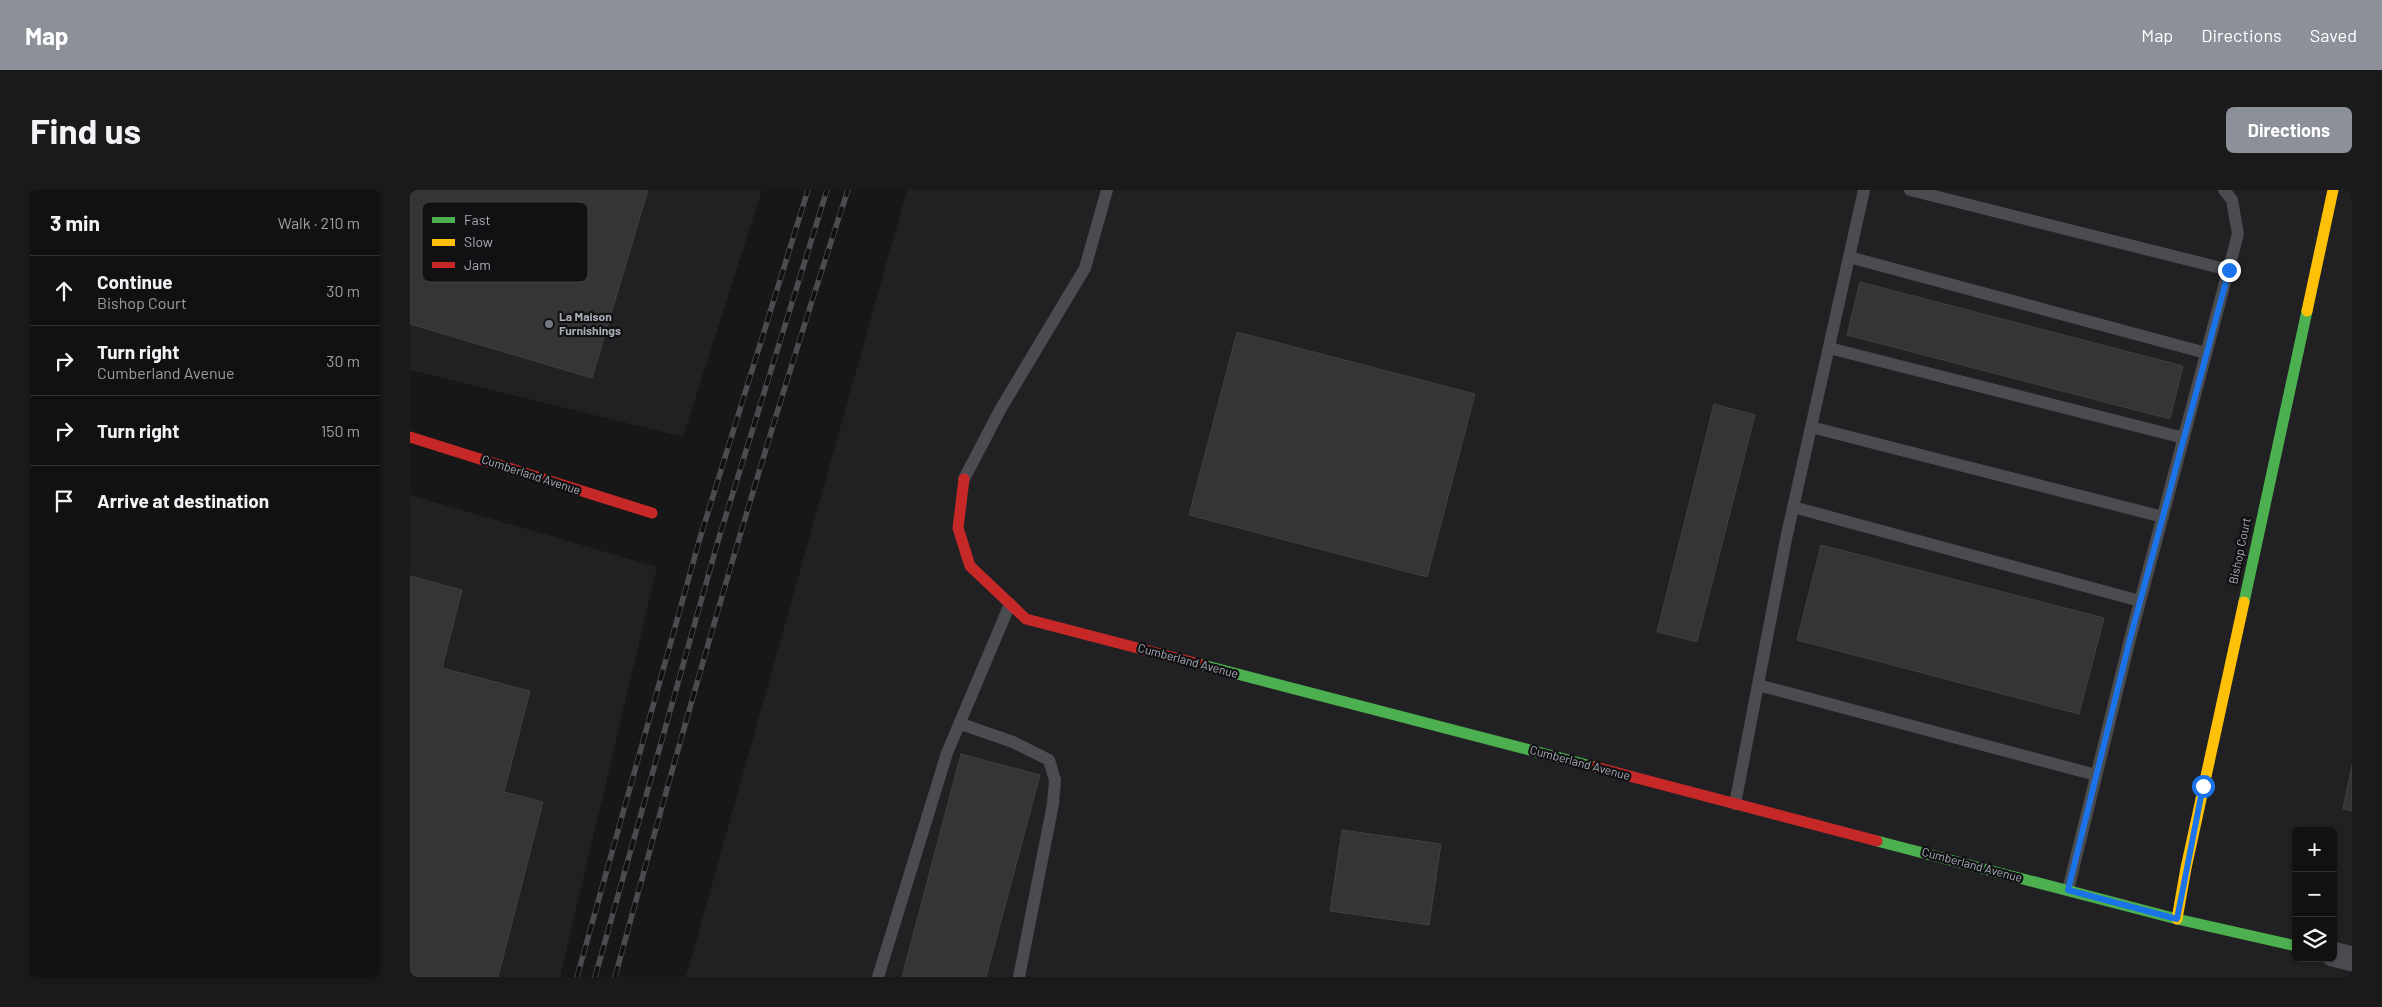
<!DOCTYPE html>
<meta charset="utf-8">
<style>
:root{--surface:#111;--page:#1a1a1a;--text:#f1f3f6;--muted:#9c9d9f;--line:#303131;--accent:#8c9099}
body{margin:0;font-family:Barlow,sans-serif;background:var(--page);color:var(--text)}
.controls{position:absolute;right:15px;bottom:15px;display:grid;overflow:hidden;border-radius:8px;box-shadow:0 1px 4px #0004}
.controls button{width:45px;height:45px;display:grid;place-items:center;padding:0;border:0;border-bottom:1px solid var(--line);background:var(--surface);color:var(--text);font:25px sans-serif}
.stop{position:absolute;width:15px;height:15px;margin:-11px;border:4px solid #1a73e8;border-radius:50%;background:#fff}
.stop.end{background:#1a73e8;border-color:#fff;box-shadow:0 1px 5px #0008}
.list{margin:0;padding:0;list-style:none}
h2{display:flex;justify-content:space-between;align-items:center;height:65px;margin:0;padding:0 20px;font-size:21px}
h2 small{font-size:16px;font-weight:400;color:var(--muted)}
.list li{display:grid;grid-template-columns:32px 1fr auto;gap:15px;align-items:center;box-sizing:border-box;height:70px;padding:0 20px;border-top:1px solid var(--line)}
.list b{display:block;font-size:19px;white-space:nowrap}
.list p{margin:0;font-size:16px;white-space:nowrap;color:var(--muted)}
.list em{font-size:16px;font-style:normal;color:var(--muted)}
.icon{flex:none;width:28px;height:28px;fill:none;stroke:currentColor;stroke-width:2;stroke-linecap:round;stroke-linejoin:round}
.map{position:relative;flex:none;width:1942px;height:787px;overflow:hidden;border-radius:8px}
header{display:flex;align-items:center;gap:30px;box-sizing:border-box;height:70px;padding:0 25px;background:var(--accent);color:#fff}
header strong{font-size:24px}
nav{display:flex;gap:28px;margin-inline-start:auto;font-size:18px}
.intro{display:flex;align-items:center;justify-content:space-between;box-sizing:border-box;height:120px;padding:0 30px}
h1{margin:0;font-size:35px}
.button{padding:12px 22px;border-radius:8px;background:var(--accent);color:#fff;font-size:18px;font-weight:700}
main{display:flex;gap:30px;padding:0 30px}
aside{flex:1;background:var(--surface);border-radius:8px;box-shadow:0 1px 4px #0004}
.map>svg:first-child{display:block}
.built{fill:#212123;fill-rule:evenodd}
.building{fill:#353536;stroke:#3f4043}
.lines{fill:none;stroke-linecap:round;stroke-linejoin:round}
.lane{stroke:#4b4c50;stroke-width:12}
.street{stroke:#4b4c50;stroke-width:25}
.fast{stroke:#4caf50;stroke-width:11}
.slow{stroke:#ffc107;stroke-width:11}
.jam{stroke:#c62828;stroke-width:11}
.rail-casing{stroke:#4b4c4f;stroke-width:5.5}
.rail{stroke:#111113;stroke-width:4;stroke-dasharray:11;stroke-linecap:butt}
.route{stroke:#1a73e8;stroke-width:6}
.poi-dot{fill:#757880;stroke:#111113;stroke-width:2}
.labels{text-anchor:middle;stroke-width:4.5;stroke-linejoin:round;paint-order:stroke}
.poi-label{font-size:12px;font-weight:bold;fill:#a8adb8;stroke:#111113;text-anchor:start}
.street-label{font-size:12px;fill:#a8adb8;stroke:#111113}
.key{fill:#111113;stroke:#3e4045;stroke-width:1}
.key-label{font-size:14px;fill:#a8adb8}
</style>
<header>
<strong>Map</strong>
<nav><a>Map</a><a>Directions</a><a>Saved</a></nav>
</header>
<div class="intro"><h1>Find us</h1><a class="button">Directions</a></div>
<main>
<aside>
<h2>3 min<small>Walk · 210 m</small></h2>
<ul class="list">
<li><svg class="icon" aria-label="ahead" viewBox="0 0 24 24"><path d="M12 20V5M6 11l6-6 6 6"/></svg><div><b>Continue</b><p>Bishop Court</p></div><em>30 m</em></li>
<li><svg class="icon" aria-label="right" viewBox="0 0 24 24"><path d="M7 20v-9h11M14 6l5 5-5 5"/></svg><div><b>Turn right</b><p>Cumberland Avenue</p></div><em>30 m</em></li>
<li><svg class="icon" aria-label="right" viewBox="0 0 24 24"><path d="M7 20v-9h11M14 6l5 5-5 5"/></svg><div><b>Turn right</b></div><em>150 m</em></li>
<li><svg class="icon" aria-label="arrive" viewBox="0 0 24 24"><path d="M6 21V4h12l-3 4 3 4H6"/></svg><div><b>Arrive at destination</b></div></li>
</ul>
</aside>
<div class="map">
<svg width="1942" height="787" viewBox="0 0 1942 787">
<rect width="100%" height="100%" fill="#171717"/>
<path class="built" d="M 0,0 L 352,0 L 273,247 L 0,180 Z
M 497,0 L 1942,0 L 1942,787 L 276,787 ZM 1886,641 L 1923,641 L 1923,768 L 1886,768 Z
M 0,305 L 247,377 L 150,787 L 0,787 Z"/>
<path class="building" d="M 0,0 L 238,0 L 182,188 L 0,134 Z
M 1450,92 L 1773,176 L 1760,229 L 1437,145 Z
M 827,142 L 1065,204 L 1017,387 L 779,325 Z
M 1304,214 L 1345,225 L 1287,452 L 1247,442 Z
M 1411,355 L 1694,428 L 1669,524 L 1387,450 Z
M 0,386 L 52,400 L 32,478 L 120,501 L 94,602 L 133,612 L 88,787 L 0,787 Z
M 551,564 L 630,585 L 576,787 L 492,787 Z
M 1942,575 L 1942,621 L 1933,619 Z
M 932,640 L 1031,654 L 1019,735 L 920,721 Z"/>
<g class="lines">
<path class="lane" d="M 1500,0 L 1819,80
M 1439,67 L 1796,163
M 1419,158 L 1774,248
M 1401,237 L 1753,327
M 554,289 L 590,220 L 675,78 L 697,0
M 1383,317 L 1730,411
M 1348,495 L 1686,585
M 551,534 L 603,552 L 639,570 L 645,590 L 643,614 L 609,787
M 1325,614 L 1376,349 L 1454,0
M 1658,700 L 1720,449 L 1828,44 L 1822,10 L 1814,0
M 468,787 L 537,563 L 600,414"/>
<path class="street" d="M 1923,764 L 1942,769"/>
<path class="fast" d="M 1834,412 L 1897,121
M 789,474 L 1185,577
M 1467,651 L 1767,729 L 1886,756"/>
<path class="slow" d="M 1897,121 L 1923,0
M 1767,729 L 1776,678 L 1834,412"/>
<path class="jam" d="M 0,247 L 242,323
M 554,289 L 548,338 L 560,376 L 616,429 L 789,474
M 1185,577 L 1467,651"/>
<g class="rail-casing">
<path id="rail" d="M 167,787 L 290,348 L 398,0
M 185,787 L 308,351 L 417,0
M 205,787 C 277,523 352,260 438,0"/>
</g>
<use href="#rail" class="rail"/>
</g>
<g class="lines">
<path class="route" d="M 1793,596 L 1767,729 L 1658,700 L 1720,449 L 1819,80"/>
</g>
<circle class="poi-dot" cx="139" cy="134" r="5"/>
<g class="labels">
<g class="poi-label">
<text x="149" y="131">La Maison<tspan x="149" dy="14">Furnishings</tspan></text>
</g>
<g class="street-label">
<text transform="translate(121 285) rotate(18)" y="4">Cumberland Avenue</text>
<text transform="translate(1830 361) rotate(-78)" y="4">Bishop Court</text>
<text transform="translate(778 471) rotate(15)" y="4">Cumberland Avenue</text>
<text transform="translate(1170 573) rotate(15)" y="4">Cumberland Avenue</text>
<text transform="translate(1562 675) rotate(15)" y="4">Cumberland Avenue</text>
</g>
</g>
<rect x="12" y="12" width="166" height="80" rx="8" class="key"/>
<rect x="22" y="27" width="23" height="6" fill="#4caf50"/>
<rect x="22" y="49" width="23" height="7" fill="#ffc107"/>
<rect x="22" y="72" width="23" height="6" fill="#c62828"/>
<g class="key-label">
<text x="54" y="35">Fast</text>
<text x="54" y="57">Slow</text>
<text x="54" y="80">Jam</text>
</g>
</svg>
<div class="controls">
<button>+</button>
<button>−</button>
<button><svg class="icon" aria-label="layers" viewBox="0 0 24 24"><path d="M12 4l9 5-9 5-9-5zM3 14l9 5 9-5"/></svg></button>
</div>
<div class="stop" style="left:1793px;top:596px"></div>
<div class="stop end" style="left:1819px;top:80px"></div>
</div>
</main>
